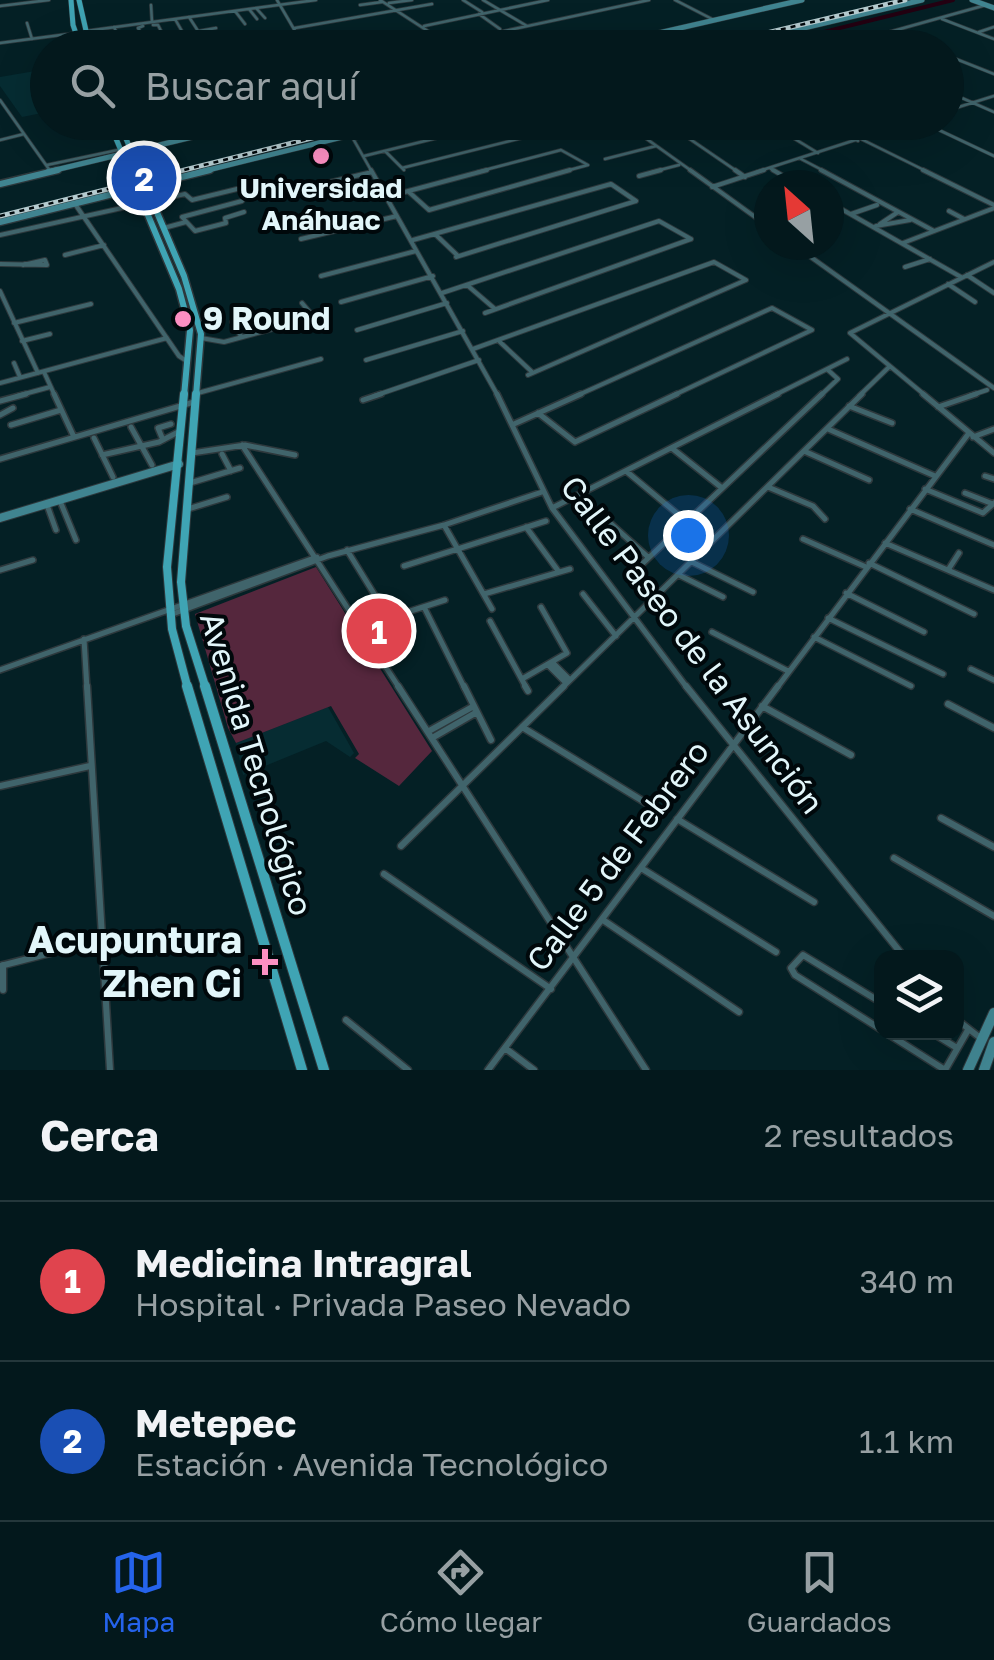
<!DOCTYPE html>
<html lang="es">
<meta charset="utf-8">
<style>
:root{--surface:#03181c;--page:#0d2125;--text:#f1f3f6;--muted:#97a0a3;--line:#24373b;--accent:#2563eb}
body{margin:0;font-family:"Golos Text",sans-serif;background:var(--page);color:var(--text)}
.controls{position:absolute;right:30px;bottom:30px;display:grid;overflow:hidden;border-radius:20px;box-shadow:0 10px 40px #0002}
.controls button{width:90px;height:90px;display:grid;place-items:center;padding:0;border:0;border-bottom:2px solid var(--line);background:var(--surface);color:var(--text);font:50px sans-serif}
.compass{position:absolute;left:754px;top:170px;width:90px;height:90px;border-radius:50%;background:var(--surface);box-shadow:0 10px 40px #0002;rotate:333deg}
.you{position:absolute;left:688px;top:535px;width:35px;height:35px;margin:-25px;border:8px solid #fff;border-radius:50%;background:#1a73e8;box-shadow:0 0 0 15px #1a73e833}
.badge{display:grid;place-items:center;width:65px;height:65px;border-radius:50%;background:var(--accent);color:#fff;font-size:32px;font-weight:700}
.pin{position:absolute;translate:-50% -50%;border:5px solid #fff;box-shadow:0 2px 10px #0006}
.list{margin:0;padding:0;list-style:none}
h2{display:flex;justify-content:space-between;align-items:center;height:130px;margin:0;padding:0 40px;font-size:42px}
h2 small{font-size:32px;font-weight:400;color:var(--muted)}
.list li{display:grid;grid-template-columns:65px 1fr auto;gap:30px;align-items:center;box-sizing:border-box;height:160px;padding:0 40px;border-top:2px solid var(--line)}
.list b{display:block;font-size:38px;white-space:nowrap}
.list p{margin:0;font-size:32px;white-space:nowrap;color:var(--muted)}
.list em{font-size:32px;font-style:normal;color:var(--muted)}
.icon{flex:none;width:55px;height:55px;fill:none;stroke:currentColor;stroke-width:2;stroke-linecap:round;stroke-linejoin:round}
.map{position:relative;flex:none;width:994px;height:1070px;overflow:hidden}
.search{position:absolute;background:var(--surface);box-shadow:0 10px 40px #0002;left:30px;right:30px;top:30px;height:110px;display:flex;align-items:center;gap:25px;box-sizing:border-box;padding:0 35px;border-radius:55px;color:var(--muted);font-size:38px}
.sheet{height:450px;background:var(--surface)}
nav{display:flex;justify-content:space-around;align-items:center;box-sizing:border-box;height:140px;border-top:2px solid var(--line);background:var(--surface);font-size:28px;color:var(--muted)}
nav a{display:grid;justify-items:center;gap:5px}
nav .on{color:var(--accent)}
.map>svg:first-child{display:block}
.built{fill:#062c32}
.green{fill:#55273d}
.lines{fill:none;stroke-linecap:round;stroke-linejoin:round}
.canal{stroke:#230011;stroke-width:4}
.secondary-tunnel{stroke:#254045;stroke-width:5;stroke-dasharray:5 2.5;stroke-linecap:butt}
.street-far3-casing{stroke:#2d383c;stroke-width:4}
.street-far2-casing{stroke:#2d383c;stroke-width:6}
.street-far1-casing{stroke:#2d383c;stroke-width:8}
.street-casing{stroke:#2d383c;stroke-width:9}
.secondary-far3-casing{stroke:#2d383c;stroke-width:6}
.secondary-far2-casing{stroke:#2d383c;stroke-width:9}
.secondary-far1-casing{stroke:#2d383c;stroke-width:10}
.secondary-casing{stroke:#2d383c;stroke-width:12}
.primary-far3-casing{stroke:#2d383c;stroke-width:6}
.primary-far2-casing{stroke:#2d383c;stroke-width:9}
.primary-far1-casing{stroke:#2d383c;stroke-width:10}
.primary-casing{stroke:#2d383c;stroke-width:12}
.street-far3{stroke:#40646b;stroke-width:2.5}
.street-far2{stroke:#40646b;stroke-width:4}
.street-far1{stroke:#40646b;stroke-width:5}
.street{stroke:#40646b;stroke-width:6}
.secondary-far3{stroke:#408490;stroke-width:5}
.secondary-far2{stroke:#408490;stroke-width:6}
.secondary-far1{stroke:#408490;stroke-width:8}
.secondary{stroke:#408490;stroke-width:10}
.primary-far3{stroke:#3fa4b4;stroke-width:5}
.primary-far2{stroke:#3fa4b4;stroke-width:6}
.primary-far1{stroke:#3fa4b4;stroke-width:8}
.primary{stroke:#3fa4b4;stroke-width:10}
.rail-casing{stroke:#b5cbcf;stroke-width:5}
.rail{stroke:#00080b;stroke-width:2.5;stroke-dasharray:5;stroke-linecap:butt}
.poi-dot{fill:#fc8fc2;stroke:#00080b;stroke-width:4}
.labels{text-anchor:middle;stroke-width:8;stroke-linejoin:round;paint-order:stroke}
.far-poi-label{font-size:28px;font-weight:bold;fill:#e2f6fa;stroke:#00080b}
.poi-label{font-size:32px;font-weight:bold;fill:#e2f6fa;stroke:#00080b;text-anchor:start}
.street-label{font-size:32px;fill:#e2f6fa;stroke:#00080b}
.near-poi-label{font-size:38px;font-weight:bold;fill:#e2f6fa;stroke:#00080b;text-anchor:end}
</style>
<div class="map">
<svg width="994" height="1070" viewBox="0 0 994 1070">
<rect width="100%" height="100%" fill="#042025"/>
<path class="built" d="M 47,69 L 47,112 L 22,117 L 0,86 L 0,77 Z
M 328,707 L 354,753 L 350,757 L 326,741 L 243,775 L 236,743 Z"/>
<path class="green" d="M 316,567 L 432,751 L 399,786 L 355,758 L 359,754 L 331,706 L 236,743 L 228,728 L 195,614 Z"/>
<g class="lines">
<path class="canal" d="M 759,48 L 953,0"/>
<path class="secondary-tunnel" d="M 119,158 L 138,154"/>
<g class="street-far3-casing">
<path id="street-far3" d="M 277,0 L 305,48
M 380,0 L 454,48
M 463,0 L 482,12
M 483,0 L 527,26
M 675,0 L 714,20
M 389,3 L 412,0
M 151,5 L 152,22
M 360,5 L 382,2
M 0,6 L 49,0
M 256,8 L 265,18
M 249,9 L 257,19
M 235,11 L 245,24
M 479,14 L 500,29
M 189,17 L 200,34
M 175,19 L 183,33
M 942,19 L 994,39
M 27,23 L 32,39
M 143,26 L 138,28 L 144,38 L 163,35 L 158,25 L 153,25
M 424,26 L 548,0
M 114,27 L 119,38
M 295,28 L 432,4
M 86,31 L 316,0
M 199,31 L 216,28
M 890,32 L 929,48
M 979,32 L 994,27
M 497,35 L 517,48
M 476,37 L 491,48
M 798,39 L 793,40 L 808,48
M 823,39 L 836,44
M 757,40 L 772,48
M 0,43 L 76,33
M 448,43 L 649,0
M 832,48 L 986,5
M 946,55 L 994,74
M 946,91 L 994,112
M 0,100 L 51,172
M 946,111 L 994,96
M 520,122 L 532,124 L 542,133
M 554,122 L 562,122
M 623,122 L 693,172
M 665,122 L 738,172
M 767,122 L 818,153
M 922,122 L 994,156
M 121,128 L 149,122
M 351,135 L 372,172
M 816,135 L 837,129 L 858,141
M 354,139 L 423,122
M 861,139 L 928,172
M 0,140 L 24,134
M 385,151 L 404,170
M 364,156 L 502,122
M 605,159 L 656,146
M 801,159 L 826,172
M 47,165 L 118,150
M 402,168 L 542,133
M 771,169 L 777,172
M 477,172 L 561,150 L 588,165
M 562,172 L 588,165
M 652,172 L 679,165
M 756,172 L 911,122"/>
</g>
<g class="street-far2-casing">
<path id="street-far2" d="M 371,170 L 498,396
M 690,170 L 769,227
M 735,170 L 745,177
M 773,170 L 799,185
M 821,170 L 934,231
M 923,170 L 994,205
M 639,176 L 661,170
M 712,187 L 764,170
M 409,192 L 429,210
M 279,194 L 372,172
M 386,197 L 487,170
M 242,201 L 182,217 L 195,231 L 226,223 L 225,218 L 244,212
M 829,202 L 961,277
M 75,204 L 179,356 L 188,362
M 429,210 L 570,170
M 949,211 L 964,219
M 851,214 L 877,205
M 880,224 L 898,212
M 876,226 L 910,220
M 164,228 L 186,222
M 435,234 L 457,255
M 0,235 L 185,194 L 192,200 L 237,189
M 301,239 L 397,216
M 413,240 L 611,184 L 636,201
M 903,243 L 994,208
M 794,245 L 994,388
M 65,255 L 104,245
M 456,257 L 636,201
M 0,264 L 47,265 L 45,260
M 23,265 L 45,260
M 905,267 L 930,259
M 967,275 L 994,293
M 321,276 L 416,251
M 948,284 L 975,302
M 467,285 L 495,309
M 0,291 L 38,373
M 442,293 L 659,221 L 691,239
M 341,302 L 433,276
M 267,313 L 277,327
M 485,313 L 691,239
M 232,322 L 241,336
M 14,323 L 91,304
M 357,330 L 447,303
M 201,338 L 224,342 L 310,319 L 312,315 L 302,303
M 22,341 L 50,334
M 500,342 L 531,371
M 473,349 L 714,262 L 746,280
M 366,360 L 463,331
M 14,363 L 20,377
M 44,372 L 55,396
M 528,375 L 746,280
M 0,383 L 167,338
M 198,393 L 321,359
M 17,396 L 50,387
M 374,396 L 479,360
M 576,396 L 772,308 L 812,330 L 672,396
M 773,396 L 847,359
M 820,396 L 838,379 L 828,370
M 859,396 L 889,367
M 926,396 L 850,333 L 994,262
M 969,396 L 987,390"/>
</g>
<g class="street-far1-casing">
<path id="street-far1" d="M 54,394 L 74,437
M 497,394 L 552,508 L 688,689
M 923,394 L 994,453
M 363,400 L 381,394
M 0,401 L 26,394
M 849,406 L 892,423
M 938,407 L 976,394
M 538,413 L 575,442
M 0,415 L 13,408
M 514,424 L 581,394
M 11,425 L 61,410
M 131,427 L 152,465
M 828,429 L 935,476
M 973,437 L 994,429
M 94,438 L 113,477
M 163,440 L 158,428 L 171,424
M 575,442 L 677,394
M 242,445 L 400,689
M 673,449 L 722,488
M 804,451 L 869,480
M 192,453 L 245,445 L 295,455
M 222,454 L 231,471
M 102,455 L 159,442 L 180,431
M 0,459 L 194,402
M 626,471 L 686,521
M 985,476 L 994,479
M 190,483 L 240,468
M 768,487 L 813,506 L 825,519
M 925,489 L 983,513 L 994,503
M 965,493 L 993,504
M 579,495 L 648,557
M 60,501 L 76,540
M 47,505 L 56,530
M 552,508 L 778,394
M 188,509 L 227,497
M 910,509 L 994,545
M 444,525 L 492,609
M 526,527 L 559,572
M 803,539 L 866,567
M 885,543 L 994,590
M 347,550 L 376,597
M 692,562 L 753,592
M 869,563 L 974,614
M 641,565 L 822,394
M 404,566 L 546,521
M 0,570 L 33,560
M 948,570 L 959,553
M 679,575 L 723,597
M 846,593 L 924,632
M 484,594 L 570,569
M 583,594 L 616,636
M 424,607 L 465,689
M 170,615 L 328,556 L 444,525 L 542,492
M 828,618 L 943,674
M 490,621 L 527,689
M 370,624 L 445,600
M 712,632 L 788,671
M 814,637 L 911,686
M 84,639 L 87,689
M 552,662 L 570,680
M 548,665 L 566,683
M 971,669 L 994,680
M 0,670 L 317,557
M 522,679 L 567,653 L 541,607
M 561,689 L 862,394
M 776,689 L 969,433"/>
</g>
<g class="street-casing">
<path id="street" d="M 87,686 L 110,1070
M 398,686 L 646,1070
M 464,686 L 491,740
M 525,686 L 528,691
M 686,686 L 905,958
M 948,704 L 994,728
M 762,706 L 851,755
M 522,727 L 651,806
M 429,731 L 474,706
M 432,738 L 477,712
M 0,786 L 90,766
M 941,818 L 994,847
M 677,819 L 814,902
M 401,846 L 564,686
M 894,858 L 994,916
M 641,868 L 776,952
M 384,874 L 551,989
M 603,920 L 739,1012
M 3,965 L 3,990
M 0,966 L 101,940
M 882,1003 L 803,955 L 791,968 L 795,975 L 882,1030
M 956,1019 L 983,1040
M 346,1020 L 408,1070
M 885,1032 L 945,1070 L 968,1030
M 931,1032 L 957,1048
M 505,1048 L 534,1070
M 488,1070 L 778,686"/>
</g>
<g class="secondary-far3-casing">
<path id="secondary-far3" d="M 972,0 L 994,8
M 593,48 L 802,0
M 720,48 L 922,0
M 47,172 L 255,122
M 200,172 L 404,122"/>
</g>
<g class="secondary-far2-casing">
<path id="secondary-far2" d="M 0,184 L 58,170
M 0,222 L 210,170"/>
</g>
<g class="secondary-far1-casing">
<path id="secondary-far1" d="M 0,518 L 179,464"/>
</g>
<g class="secondary-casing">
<path id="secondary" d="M 968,1070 L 994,1013
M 984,1070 L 994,1042"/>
</g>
<g class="primary-far3-casing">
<path id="primary-far3" d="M 71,0 L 73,25 L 81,48
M 79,0 L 90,48
M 109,122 L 130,172
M 119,122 L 140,172"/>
</g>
<g class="primary-far2-casing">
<path id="primary-far2" d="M 129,170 L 179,289 L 190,330 L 184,396
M 139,170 L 184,276 L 201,334 L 196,396"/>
</g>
<g class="primary-far1-casing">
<path id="primary-far1" d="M 184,394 L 167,567 L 172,629 L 188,689
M 196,394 L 181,582 L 186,626 L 206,689"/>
</g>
<g class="primary-casing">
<path id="primary" d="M 187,686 L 302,1070
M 205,686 L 324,1070"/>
</g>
<use href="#street-far3" class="street-far3"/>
<use href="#street-far2" class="street-far2"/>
<use href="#street-far1" class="street-far1"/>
<use href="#street" class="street"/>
<use href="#secondary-far3" class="secondary-far3"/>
<use href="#secondary-far2" class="secondary-far2"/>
<use href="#secondary-far1" class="secondary-far1"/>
<use href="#secondary" class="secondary"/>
<use href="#primary-far3" class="primary-far3"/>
<use href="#primary-far2" class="primary-far2"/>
<use href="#primary-far1" class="primary-far1"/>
<use href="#primary" class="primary"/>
<g class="rail-casing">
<path id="rail" d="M 703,48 L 905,0
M 0,216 L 376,122"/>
</g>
<use href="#rail" class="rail"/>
</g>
<g class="poi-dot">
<circle cx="321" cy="156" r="10"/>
<circle cx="183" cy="319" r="10"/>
<path d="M260 947h10v10h10v10h-10v10h-10v-10h-10v-10h10z"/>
</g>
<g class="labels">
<g class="far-poi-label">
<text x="321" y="198">Universidad<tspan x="321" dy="32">Anáhuac</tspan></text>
</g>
<g class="poi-label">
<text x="203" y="330">9 Round</text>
</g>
<g class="street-label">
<text transform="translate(692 645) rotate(53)" y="11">Calle Paseo de la Asunción</text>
<text transform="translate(256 764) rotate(73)" y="11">Avenida Tecnológico</text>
<text transform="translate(618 856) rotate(-53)" y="11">Calle 5 de Febrero</text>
</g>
<g class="near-poi-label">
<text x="242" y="953">Acupuntura<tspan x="242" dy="44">Zhen Ci</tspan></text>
</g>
</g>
</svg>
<div class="controls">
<button><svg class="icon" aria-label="layers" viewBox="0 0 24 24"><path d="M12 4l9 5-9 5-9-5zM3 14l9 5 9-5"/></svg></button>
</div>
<svg class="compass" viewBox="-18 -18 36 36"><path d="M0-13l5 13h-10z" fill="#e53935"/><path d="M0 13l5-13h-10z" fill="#97a0a3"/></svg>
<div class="you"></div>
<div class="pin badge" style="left:379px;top:631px;background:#e0444e">1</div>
<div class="pin badge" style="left:144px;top:178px;background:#1a4fb4">2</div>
<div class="search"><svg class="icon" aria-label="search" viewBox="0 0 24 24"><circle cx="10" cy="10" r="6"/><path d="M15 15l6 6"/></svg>Buscar aquí</div>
</div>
<section class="sheet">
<h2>Cerca<small>2 resultados</small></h2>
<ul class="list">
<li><span class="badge" style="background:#e0444e">1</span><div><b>Medicina Intragral</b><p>Hospital · Privada Paseo Nevado</p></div><em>340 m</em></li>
<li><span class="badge" style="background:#1a4fb4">2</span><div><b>Metepec</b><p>Estación · Avenida Tecnológico</p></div><em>1.1 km</em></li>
</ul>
</section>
<nav>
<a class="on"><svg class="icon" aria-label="map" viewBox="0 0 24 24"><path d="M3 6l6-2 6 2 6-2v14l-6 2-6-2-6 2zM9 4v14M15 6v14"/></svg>Mapa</a>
<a><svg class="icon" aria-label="directions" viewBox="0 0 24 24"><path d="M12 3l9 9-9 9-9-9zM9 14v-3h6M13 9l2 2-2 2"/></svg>Cómo llegar</a>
<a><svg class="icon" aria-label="saved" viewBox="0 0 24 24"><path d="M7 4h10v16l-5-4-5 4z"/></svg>Guardados</a>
</nav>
